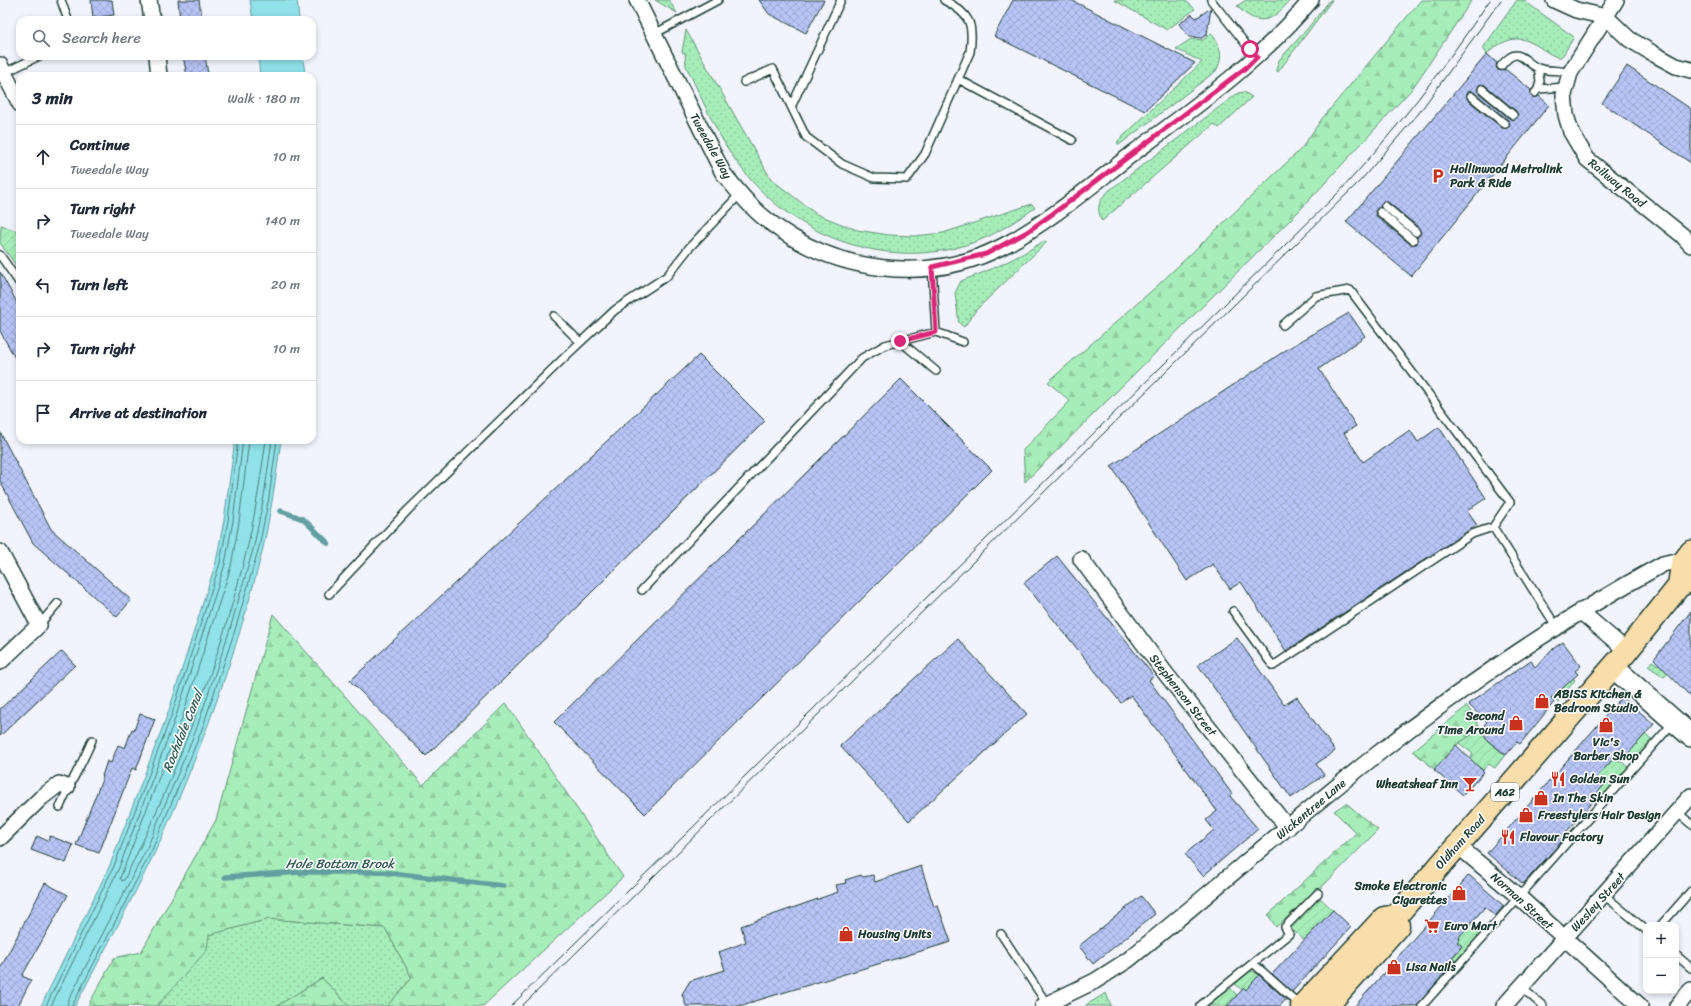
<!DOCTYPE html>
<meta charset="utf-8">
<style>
:root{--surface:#fff;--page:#f6f6f7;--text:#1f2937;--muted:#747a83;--line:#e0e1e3}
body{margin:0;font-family:Sriracha,sans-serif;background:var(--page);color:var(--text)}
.controls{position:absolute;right:12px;bottom:12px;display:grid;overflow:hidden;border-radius:8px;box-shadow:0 2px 6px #0003}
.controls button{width:36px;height:36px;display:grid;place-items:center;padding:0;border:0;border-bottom:1px solid var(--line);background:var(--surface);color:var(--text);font:20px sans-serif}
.stop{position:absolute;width:12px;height:12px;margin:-9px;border:3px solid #db2777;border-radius:50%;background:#fff}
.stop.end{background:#db2777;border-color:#fff;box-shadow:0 1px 4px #0008}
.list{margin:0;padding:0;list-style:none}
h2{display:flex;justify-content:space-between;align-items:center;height:52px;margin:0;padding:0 16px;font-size:17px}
h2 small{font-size:13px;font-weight:400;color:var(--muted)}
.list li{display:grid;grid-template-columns:26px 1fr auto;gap:12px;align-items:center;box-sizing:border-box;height:64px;padding:0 16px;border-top:1px solid var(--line)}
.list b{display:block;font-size:15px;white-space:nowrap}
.list p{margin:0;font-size:13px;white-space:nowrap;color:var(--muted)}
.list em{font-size:13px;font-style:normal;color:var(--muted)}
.icon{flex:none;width:22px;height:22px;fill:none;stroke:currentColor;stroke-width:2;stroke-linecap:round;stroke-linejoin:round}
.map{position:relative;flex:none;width:1691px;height:1006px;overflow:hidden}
.search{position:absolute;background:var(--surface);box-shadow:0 2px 6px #0003;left:16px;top:16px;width:300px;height:44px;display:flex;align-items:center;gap:10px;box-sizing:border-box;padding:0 14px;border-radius:12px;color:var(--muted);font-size:15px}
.panel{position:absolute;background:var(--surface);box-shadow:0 2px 6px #0003;left:16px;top:72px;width:300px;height:372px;border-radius:12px}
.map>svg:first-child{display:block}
.grass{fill:url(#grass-dots);stroke:#639576}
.forest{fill:url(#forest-firs);stroke:#639576}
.garden{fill:url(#garden-furrows);stroke:#639576}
.water{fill:#90e1e8;stroke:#639fa0}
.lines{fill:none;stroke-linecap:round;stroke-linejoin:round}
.shore{stroke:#4c7f7c;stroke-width:1}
.stream{stroke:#639fa0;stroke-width:5.5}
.building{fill:url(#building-cross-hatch);stroke:#1f3d34;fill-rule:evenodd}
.lane-casing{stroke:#1f3d34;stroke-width:10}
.street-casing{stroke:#1f3d34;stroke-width:18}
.secondary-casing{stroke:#1f3d34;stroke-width:24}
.highway-casing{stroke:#1f3d34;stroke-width:25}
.lane{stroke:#fff;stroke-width:7}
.street{stroke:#fff;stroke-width:15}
.secondary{stroke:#fff;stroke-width:21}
.highway{stroke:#f9deab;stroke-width:22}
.tram{stroke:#1f3d34;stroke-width:1}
.route{stroke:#db2777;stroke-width:5}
.labels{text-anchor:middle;stroke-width:3;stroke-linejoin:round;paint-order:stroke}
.shield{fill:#fff;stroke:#627771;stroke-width:1}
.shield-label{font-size:11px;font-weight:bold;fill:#1f3d34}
.street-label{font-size:12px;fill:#1f3d34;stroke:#fff}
.poi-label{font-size:12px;font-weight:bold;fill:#1f3d34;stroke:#fff;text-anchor:start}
.water-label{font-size:13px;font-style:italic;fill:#365e58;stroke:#fff}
</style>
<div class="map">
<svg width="1691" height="1006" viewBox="0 0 1691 1006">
<defs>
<pattern id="grass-dots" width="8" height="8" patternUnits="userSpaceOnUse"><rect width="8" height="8" fill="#a7edb9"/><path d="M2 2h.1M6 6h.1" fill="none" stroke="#8fcca0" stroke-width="1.8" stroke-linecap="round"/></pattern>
<pattern id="forest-firs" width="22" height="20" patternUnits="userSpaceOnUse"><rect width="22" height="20" fill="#a7edb9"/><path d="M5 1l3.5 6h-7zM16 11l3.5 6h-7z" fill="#8fcca0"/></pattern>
<pattern id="garden-furrows" width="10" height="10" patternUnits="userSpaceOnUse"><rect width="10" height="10" fill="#a7edb9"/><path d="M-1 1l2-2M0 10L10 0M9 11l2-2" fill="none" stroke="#8fcca0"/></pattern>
<pattern id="building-cross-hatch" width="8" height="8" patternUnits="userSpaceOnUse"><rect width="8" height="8" fill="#b7c4f5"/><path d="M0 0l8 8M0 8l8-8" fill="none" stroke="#9da9d3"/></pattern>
</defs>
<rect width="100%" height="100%" fill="#f1f3fd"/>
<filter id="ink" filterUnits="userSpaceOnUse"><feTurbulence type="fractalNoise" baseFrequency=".025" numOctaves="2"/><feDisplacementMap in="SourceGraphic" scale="8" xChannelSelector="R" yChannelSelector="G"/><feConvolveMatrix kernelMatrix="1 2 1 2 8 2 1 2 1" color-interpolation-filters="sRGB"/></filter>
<g filter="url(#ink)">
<path class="grass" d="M 655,0 L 669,0 L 677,13 Z
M 1114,0 L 1185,0 L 1195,9 L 1167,30 Z
M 1246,0 L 1290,0 C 1273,22 1258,28 1237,6 Z
M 1330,0 L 1332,0 L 1278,72 L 1276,70 L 1279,60 L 1308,28 Z
M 1517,0 L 1523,0 L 1574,37 L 1563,55 L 1559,58 C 1547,54 1539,45 1528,41 C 1513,35 1497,44 1487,54 L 1483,48 Z
M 686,30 L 771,179 L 816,214 L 857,230 L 889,235 L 914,236 L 943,233 L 1032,204 L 1035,208 C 1017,220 1000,232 980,240 C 896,274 796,240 742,169 C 718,139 703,100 686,66 L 685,53 L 682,52 Z
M 1211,33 C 1221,46 1224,57 1216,71 L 1119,145 L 1117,142 L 1202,62 L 1176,49 L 1191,39 L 1203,40 Z
M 1244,92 L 1252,97 L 1219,128 L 1214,124 L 1102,221 C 1095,207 1100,198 1111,189 L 1238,93 Z
M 1044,241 L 1047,242 L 976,310 L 964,327 L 959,323 L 955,293 L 961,281 C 993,269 1016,259 1044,241 Z
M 269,919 L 385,928 L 412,978 L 387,1006 L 349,1006 L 322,978 L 277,1006 L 112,1006 L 141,952 Z
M 1106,993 L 1111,1006 L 1086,1006 L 1086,1005 Z"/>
<path class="forest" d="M 1421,0 L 1472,0 L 1412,89 L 1299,211 L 1025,482 L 1023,450 L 1070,401 L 1048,382 L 1157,286 L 1301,149 L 1321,120 Z
M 273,614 L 423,785 L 506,703 L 623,877 L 483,1006 L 387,1006 L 412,978 L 385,928 L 269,919 L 209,935 L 207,950 L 157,1006 L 88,1006 L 114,958 L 141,952 L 216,820 Z
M 1467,706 L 1481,729 L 1459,743 L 1434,769 L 1413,751 Z
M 1346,803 L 1378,830 L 1325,884 L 1276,927 L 1268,915 L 1356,833 L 1334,811 Z
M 322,978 L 349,1006 L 277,1006 Z"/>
<path class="garden" d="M 1,225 L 20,232 L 20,271 L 0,243 Z
M 1691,654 L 1664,677 L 1648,666 L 1652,661 L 1658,665 L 1675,655 Z
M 1571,676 L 1575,680 L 1558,702 L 1549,689 L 1552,687 L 1560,691 L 1566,685 Z
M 1481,729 L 1488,741 L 1505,755 L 1495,768 L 1489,764 L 1483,770 L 1469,760 L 1473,754 L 1459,743 Z
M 1645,734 L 1652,741 L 1636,759 L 1622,747 Z
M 1615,757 L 1628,767 L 1596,804 L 1582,792 Z
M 1318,896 L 1333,910 L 1304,940 L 1289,927 Z
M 1458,924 L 1465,930 L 1470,924 L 1481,933 L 1456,961 L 1438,946 L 1461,946 L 1457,942 L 1460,939 L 1452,931 Z
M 1250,971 L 1254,972 L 1259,975 L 1252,996 L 1242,990 L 1234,983 Z
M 1229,987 L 1237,995 L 1230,1003 L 1233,1006 L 1208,1006 Z"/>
<path class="water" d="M 250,0 L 297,0 L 299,20 L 253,20 Z
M 258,56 L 303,56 L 305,76 L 260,76 Z
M 235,440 L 281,440 C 276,476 271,513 263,548 C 238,650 199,757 155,852 C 130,904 102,955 75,1006 L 41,1006 L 110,865 L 168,713 L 216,562 L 224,520 Z"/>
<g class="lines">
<path class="shore" d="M 249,440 L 239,522 L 231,566 L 182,718 L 120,878 L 122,881 L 124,880 C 177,775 220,659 248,545 C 256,510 261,475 266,440
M 46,1006 L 114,866 L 172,714 L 220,563 L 228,521 L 238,440
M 51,1006 L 119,868 L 176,716 L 225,564 L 233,521 L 243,440
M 67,1006 L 68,1001 L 147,848 L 196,730 L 230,629 L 254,546 L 264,496 L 272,440
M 72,1006 L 152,850 L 201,732 L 235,630 L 259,547 L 269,497 L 277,440"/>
<path class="stream" d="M 281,511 L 303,519 L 328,543
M 225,877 L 301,872 L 382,872 L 503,886"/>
</g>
<path class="building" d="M 91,0 L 112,0 L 114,15 L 93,18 Z
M 178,0 L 199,0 L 202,20 L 180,20 Z
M 759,0 L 824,0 L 806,33 L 769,14 Z
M 1013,0 L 1071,0 L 1195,63 L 1145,111 L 994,36 Z
M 1211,8 L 1207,34 L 1202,38 L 1189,37 L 1179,24 L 1192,14 L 1196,18 Z
M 1487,54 L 1497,63 L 1496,67 L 1498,70 L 1502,71 L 1505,69 L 1531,90 L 1532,97 L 1539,96 L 1549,105 L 1411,276 L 1346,222 ZM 1480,84 L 1485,85 L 1516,111 L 1518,115 L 1517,118 L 1510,119 L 1479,93 L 1477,89 ZM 1472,91 L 1508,120 L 1510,124 L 1509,127 L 1502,128 L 1468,100 L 1467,93 ZM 1383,201 L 1388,202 L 1419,228 L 1421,233 L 1417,237 L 1417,244 L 1410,244 L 1376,216 L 1375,211 L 1380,207 Z
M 183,56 L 205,56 L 208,74 L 187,76 Z
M 1627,66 L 1691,109 L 1691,163 L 1602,103 Z
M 0,272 L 20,308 L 20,367 L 0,331 Z
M 1349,313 L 1365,336 L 1319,369 L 1356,426 L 1344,433 L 1363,462 L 1410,430 L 1418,442 L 1439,427 L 1486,498 L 1467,511 L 1477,525 L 1286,651 L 1241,582 L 1230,589 L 1213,564 L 1187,581 L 1111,466 L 1289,348 Z
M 699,355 L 765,421 L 426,756 L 350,681 Z
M 901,379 L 992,470 L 645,814 L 554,722 Z
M 0,432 L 51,529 L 131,600 L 117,617 L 33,543 L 0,481 Z
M 1057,556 L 1154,676 L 1149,680 L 1232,794 L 1230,796 L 1258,829 L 1203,876 L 1185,854 L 1214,830 L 1206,820 L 1217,811 L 1131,695 L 1121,703 L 1024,583 Z
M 1691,611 L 1691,697 L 1654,659 Z
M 1237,638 L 1284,705 L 1297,697 L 1335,751 L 1316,764 L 1324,775 L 1291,798 L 1198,665 Z
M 958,639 L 1027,714 L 909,821 L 840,746 Z
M 1563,642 L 1581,666 L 1575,671 L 1578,674 L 1551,699 L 1554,702 L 1534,727 L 1520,744 L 1517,742 L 1506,755 L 1488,741 L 1482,731 L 1486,727 L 1484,725 L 1487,722 L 1468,704 L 1531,660 L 1535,668 L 1554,648 Z
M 62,651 L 75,665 L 0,736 L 0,709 Z
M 1622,697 L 1654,724 L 1621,762 L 1615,757 L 1596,778 L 1604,785 L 1591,800 L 1593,801 L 1562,837 L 1564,839 L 1523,884 L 1487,853 Z
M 140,714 L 155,719 L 136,770 L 132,768 L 99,853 L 76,845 L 103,777 L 102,776 L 107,761 L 111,763 L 118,745 L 125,748 L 132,729 L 134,730 Z
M 1456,745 L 1484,772 L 1463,795 L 1434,770 Z
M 37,836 L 48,841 L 50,836 L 73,845 L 66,863 L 31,850 Z
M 921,866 L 934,907 L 938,906 L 951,942 L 739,1006 L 686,1006 L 682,994 L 690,981 L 725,970 L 719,952 L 746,942 L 741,926 L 838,892 L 836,885 L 846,883 L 845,880 L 861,875 L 863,877 L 873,875 L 875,882 Z
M 1469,875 L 1504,906 L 1495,916 L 1485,907 L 1459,937 L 1460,939 L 1457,942 L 1462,946 L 1452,958 L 1455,961 L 1417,1006 L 1355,1006 Z
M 45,883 L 68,895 L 22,976 L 31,980 L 18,1006 L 0,1006 L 0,969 Z
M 1141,896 L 1155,914 L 1093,964 L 1079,946 Z
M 1333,910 L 1351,927 L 1292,992 L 1272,974 Z
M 1259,975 L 1286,999 L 1280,1006 L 1227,1006 L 1244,988 L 1246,990 Z"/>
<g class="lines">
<g class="lane-casing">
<path id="lane" d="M 61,0 L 68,20
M 1211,0 L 1256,57
M 654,34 L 718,0
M 1501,66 C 1519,43 1523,62 1538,68 C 1548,72 1559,69 1570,73
M 1538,68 L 1540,81 L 1538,89
M 4,73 L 39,56
M 958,79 L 1072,140
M 744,82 L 773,69 L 806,137 L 842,164 L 874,178 L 907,179 L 925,154 L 970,52 C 974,23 970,14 944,0
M 1482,89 L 1513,115
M 1535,93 L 1538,89 L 1566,87
M 1471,96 L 1505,124
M 792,105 L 841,0
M 1385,206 L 1416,232
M 1380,212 L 1413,240
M 0,255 L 20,284
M 932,267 L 936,332
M 554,316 L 580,342
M 1283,325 L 1316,296 L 1350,290 L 1510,502 L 1493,527 L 1556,626
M 900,341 L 936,371
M 642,590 L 862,358 L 885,345 L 936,332 L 963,342
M 329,594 L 408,510 L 570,352 L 615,310 L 667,276 L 689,248 L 740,194
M 1233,611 L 1273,666 L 1472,534 L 1493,527
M 39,625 L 58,603
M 60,807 C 69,784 83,763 92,740
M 1677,812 L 1691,824
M 1604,895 L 1646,930
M 1661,925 L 1691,891
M 1001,934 L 1047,1004
M 1676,955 L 1691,968
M 1254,964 L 1300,1005
M 1521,987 L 1543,1006
M 1200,1006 L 1289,934 L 1285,927 L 1318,893
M 1422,1006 L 1673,723"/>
</g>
<g class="street-casing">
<path id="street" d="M 149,0 L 152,20
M 637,0 L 723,173 C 736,189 750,207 767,220 C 834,273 929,286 1005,245 C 1052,220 1094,183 1136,151 C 1198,105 1261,60 1311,0
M 1554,0 L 1576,10 L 1606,17 L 1629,39 L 1654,54 L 1676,66 L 1691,70
M 1616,0 L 1570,73 L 1564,95 L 1566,115 L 1571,132 L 1587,159 L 1682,235 L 1691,245
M 157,56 L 159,76
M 0,65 L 20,104
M 0,552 L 39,625 L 0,662
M 1081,559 L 1166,674 L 1288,828
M 1580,611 L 1627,651
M 0,838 L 41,798 L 59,784 L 67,787
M 1457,845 L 1519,897 L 1640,1006
M 1043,1006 L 1095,981 L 1128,960 C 1210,894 1289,824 1371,759 C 1463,686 1561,620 1663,564 L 1671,562 L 1682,564
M 1504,1006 L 1691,796
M 1677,1006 L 1691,990"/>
</g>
<g class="secondary-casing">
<path id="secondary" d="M 1613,667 L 1691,736"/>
</g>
<g class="highway-casing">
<path id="highway" d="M 1679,586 L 1682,564 L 1691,552
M 1302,1006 L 1384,918 L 1396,916 L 1627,651 L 1679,586 L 1691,580
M 1327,1006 L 1398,926 L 1396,916"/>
</g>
<use href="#lane" class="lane"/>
<use href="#street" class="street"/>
<use href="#secondary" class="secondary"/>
<use href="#highway" class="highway"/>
<path class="tram" d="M 511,1006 L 1340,191 C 1397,129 1443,69 1490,0
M 522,1006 L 1361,180 L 1419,113 L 1501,0"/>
</g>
</g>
<g class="lines" filter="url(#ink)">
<path class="route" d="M 900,341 L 936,332 L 932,267 L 986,254 L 1027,232 L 1062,207 L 1248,66 L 1257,57 L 1250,49"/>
</g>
<defs>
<g id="parking-bare" transform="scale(1.2)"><path d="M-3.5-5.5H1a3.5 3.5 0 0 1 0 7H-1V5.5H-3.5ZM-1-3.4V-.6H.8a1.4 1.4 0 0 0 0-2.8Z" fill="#c8321e" stroke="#fff" stroke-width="2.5" paint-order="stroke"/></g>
<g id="shop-bare" transform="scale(1.2)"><path d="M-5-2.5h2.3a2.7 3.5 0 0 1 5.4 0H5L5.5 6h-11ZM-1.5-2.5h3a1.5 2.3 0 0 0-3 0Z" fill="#c8321e" stroke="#fff" stroke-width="2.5" paint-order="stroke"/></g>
<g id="restaurant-bare" transform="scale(1.2)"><path d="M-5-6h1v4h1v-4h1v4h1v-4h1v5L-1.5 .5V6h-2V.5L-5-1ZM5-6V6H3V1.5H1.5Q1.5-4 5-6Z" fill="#c8321e" stroke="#fff" stroke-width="2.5" paint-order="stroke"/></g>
<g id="bar-bare" transform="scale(1.2)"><path d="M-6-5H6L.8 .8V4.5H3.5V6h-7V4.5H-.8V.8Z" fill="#c8321e" stroke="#fff" stroke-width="2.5" paint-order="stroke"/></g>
<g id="supermarket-bare" transform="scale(1.2)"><path d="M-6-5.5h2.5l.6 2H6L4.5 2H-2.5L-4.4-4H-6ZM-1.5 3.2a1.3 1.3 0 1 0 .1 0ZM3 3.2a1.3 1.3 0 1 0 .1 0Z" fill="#c8321e" stroke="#fff" stroke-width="2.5" paint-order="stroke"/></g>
</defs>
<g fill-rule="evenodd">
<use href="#parking-bare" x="1438" y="176"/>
<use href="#shop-bare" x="1542" y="701"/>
<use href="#shop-bare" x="1516" y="723"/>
<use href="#shop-bare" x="1606" y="725"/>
<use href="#restaurant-bare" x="1558" y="779"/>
<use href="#bar-bare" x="1470" y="784"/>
<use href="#shop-bare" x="1541" y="798"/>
<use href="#shop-bare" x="1526" y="815"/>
<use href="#restaurant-bare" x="1508" y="837"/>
<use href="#shop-bare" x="1459" y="893"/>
<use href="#supermarket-bare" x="1432" y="926"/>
<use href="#shop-bare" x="846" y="934"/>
<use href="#shop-bare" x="1394" y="967"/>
</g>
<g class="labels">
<rect class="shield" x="1491" y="783" width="28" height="18" rx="3"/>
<g class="shield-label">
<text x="1505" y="796">A62</text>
</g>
<g class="street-label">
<text transform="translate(711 146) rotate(61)" y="4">Tweedale Way</text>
<text transform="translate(1617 183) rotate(39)" y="4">Railway Road</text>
<text transform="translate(1183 695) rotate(52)" y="4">Stephenson Street</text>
<text transform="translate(1311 809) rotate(-40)" y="4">Wickentree Lane</text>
<text transform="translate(1460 842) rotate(-48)" y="4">Oldham Road</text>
<text transform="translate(1522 901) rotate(42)" y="4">Norman Street</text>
<text transform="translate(1598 902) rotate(-48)" y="4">Wesley Street</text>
</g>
<g class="poi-label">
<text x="1450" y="173">Hollinwood Metrolink<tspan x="1450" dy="14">Park &amp; Ride</tspan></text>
<text x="1554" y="698">ABISS Kitchen &amp;<tspan x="1554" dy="14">Bedroom Studio</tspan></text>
<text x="1504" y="720" text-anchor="end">Second<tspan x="1504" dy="14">Time Around</tspan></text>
<text x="1606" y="746" text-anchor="middle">Vic's<tspan x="1606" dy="14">Barber Shop</tspan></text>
<text x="1570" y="783">Golden Sun</text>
<text x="1458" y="788" text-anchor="end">Wheatsheaf Inn</text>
<text x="1553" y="802">In The Skin</text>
<text x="1538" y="819">Freestylers Hair Design</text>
<text x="1520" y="841">Flavour Factory</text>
<text x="1447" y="890" text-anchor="end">Smoke Electronic<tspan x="1447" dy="14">Cigarettes</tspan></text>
<text x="1444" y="930">Euro Mart</text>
<text x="858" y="938">Housing Units</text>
<text x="1406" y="971">Lisa Nails</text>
</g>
<g class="water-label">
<text transform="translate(182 731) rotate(-68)" y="5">Rochdale Canal</text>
<text x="340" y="868">Hole Bottom Brook</text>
</g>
</g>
</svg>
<div class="controls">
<button>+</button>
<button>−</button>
</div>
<div class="stop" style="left:1250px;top:49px"></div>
<div class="stop end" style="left:900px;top:341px"></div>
<div class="search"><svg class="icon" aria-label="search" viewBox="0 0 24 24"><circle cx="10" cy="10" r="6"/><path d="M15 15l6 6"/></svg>Search here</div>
<section class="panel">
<h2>3 min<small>Walk · 180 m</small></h2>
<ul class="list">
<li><svg class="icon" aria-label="ahead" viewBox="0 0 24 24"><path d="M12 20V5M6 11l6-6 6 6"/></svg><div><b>Continue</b><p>Tweedale Way</p></div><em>10 m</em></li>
<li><svg class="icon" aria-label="right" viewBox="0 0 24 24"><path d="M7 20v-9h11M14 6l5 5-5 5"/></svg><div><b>Turn right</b><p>Tweedale Way</p></div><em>140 m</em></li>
<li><svg class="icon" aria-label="left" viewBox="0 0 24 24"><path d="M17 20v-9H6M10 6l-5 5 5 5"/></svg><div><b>Turn left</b></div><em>20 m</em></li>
<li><svg class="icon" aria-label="right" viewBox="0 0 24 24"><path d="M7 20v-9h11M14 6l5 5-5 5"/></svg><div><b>Turn right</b></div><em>10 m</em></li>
<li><svg class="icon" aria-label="arrive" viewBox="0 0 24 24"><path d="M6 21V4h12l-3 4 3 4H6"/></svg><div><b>Arrive at destination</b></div></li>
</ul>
</section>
</div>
